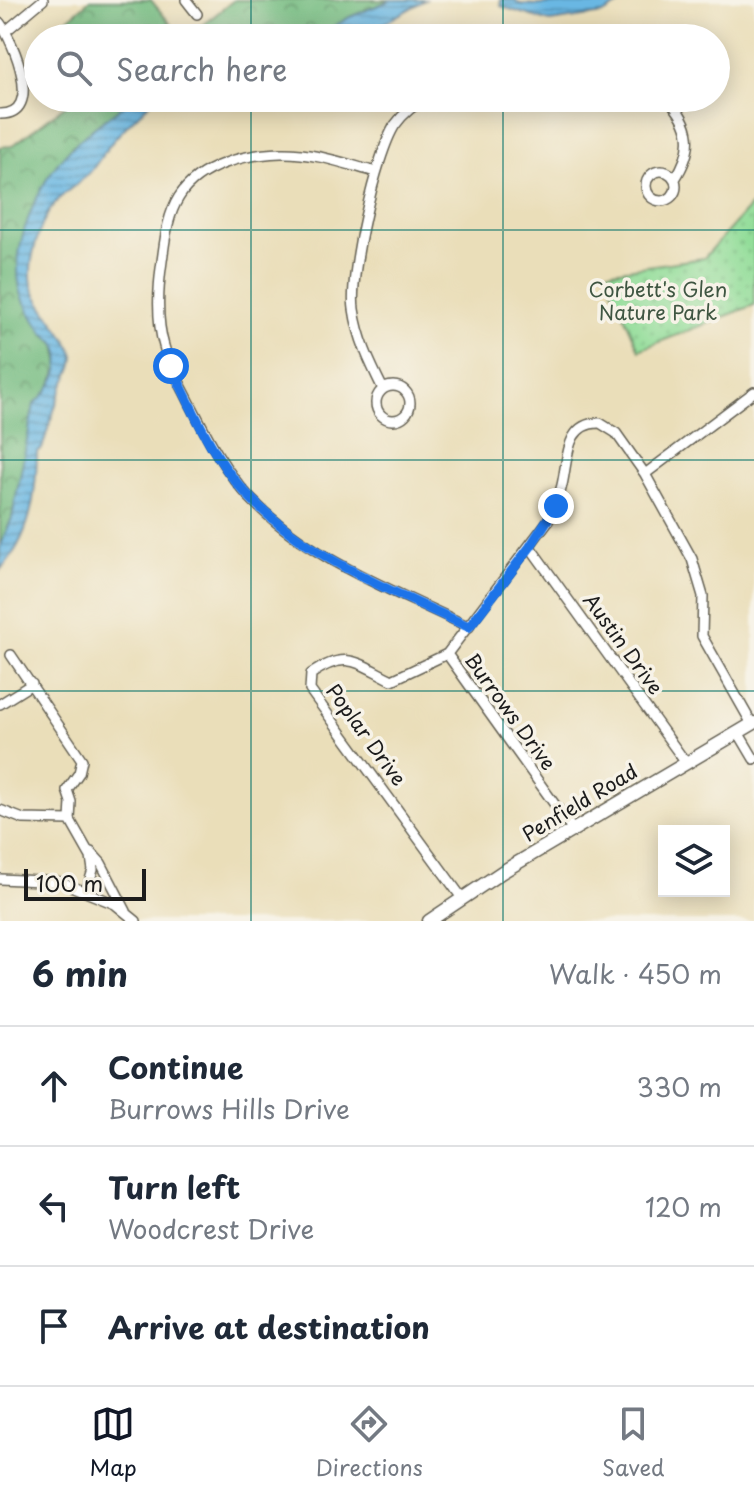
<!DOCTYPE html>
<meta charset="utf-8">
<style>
:root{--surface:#fff;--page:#f6f6f7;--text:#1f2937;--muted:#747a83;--line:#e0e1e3;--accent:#111827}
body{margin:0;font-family:"Playpen Sans",sans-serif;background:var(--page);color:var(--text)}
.controls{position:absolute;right:24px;bottom:24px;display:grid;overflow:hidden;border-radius:0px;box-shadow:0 4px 20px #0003}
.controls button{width:72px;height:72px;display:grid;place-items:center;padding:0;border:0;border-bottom:2px solid var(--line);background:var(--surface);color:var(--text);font:40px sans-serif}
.scale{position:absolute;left:24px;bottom:20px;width:122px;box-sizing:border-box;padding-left:8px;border:4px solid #1c1c1c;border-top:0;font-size:22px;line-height:28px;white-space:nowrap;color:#1c1c1c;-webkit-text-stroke:6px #f7f3e8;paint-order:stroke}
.stop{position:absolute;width:24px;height:24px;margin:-18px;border:6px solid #1a73e8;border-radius:50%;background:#fff}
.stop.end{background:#1a73e8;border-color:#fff;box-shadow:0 2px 8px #0008}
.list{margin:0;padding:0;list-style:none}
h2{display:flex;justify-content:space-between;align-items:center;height:104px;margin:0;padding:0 32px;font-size:34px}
h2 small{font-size:26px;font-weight:400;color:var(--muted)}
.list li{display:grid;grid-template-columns:52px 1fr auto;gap:24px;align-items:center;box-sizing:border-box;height:120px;padding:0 32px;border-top:2px solid var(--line)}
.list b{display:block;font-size:30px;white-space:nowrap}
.list p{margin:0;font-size:26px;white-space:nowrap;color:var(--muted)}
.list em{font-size:26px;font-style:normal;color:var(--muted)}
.icon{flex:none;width:44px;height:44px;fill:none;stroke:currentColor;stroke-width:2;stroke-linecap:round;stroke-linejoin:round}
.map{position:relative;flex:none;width:754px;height:921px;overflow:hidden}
.search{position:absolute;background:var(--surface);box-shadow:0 4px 20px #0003;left:24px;right:24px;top:24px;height:88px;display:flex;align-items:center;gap:20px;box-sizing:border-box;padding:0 28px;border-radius:44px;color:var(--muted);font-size:30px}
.sheet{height:464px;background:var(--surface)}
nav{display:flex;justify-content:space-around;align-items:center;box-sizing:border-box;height:112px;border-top:2px solid var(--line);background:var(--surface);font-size:22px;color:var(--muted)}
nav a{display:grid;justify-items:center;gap:4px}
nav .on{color:var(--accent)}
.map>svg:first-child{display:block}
.forest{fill:url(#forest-crowns);stroke:#486c4e;stroke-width:2}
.park{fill:url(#park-dots);stroke:#577c5a;stroke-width:2}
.water{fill:url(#water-rules);stroke:#426a80;stroke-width:2}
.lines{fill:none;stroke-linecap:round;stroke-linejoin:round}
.minor-casing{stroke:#646053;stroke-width:12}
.secondary-casing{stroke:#646053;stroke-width:15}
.minor{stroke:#fff;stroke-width:9}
.secondary{stroke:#fff;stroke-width:12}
.route{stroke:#1a73e8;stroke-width:10}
.grid{fill:none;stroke:#0f766e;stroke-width:2;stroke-opacity:0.55}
.labels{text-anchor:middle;stroke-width:7;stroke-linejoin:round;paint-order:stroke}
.park-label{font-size:20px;fill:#3f5642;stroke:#f7f3e8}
.street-label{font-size:20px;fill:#1c1c1c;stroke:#f7f3e8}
</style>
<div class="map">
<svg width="754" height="921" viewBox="0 0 754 921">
<defs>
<pattern id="forest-crowns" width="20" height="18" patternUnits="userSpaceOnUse" patternTransform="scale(2)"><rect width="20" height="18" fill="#75bc81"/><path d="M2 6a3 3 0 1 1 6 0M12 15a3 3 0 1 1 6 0" fill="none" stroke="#5f9869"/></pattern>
<pattern id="park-dots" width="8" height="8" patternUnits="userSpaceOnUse" patternTransform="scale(2)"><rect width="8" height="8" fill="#92dd99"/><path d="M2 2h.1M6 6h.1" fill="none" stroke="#7dbd83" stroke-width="1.8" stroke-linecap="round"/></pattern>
<pattern id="water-rules" width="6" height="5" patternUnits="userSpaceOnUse" patternTransform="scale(2)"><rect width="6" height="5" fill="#69b7e3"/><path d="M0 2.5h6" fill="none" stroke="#5694b7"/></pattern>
</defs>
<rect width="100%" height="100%" fill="#f7f3e8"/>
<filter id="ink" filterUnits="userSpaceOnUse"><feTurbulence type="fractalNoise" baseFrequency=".0125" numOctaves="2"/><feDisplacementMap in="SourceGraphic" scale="16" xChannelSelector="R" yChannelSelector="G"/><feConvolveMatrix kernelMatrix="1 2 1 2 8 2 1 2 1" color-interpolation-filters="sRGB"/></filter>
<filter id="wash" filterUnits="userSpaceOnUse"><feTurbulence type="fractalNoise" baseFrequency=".006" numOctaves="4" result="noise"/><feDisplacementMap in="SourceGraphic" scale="32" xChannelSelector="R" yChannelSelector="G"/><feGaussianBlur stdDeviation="1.8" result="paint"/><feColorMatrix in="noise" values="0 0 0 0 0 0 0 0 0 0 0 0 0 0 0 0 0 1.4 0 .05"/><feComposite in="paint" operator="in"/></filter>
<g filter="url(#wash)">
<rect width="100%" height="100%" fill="#eadeb9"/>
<path class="forest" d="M 90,0 L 151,0 L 178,33 L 168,38 L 50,38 L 49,35 Z
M 234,0 L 391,0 L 350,17 L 314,38 L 228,38 L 199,28 Z
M 69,98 L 134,98 L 71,147 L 18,262 L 44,333 L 56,344 L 60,365 L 48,393 L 19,485 L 12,518 L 0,547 L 0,147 L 12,146 L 70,102 Z"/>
<path class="park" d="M 754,202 L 754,305 L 639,350 L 605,272 L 704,258 Z"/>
<path class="water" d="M 391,0 L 425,0 L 358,38 L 314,38 L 350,17 Z
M 500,0 L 515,0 L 520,4 L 539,5 L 588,0 L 628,0 L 603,14 L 550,22 L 506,8 L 501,6 Z
M 134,98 L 155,98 C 141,112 125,126 112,142 C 105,151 98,162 91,171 C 81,182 68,189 58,200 C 41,217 24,267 34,291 C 42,310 74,344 74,357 C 74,370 65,379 61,391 C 53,410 48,429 42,449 L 37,452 C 36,496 31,537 0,570 L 0,547 L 12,518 L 34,404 C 50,391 67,367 56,345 C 54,340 47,337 43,332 C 35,322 23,302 20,289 C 10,244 40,179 71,148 C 90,129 113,113 134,98 Z"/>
</g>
<g filter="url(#ink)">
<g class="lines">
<g class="minor-casing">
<path id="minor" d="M 186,0 L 197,14
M 0,23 C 13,41 45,115 0,114
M 6,31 L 43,0
M 667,98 C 693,125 695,148 675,179
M646 186a15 15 0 1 1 30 0a15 15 0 1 1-30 0Z
M 376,172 C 346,164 313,152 281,153 C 246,154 199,165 179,197 C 167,216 165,240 162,261 C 158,288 156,319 164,346 C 169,365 180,383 189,401 C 207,436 223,469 250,498 C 309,560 394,590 469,627
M376 403a17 17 0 1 1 34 0a17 17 0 1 1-34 0Z
M 383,389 C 370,363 358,338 354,309 C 349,275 376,154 395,125 C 403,114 415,104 427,98
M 645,474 L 754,392
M 530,547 L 686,763
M 447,654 L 573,830
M 11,655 L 82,760 L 79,773 L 67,790 L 71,802 L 70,820 L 91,857 L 93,870 L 86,892
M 0,704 L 32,684
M 738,732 L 754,759
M 0,810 L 23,819 L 70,820
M 91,852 L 101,863 L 126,911
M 0,879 L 61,882 L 115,904 L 136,921
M 462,898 L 310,690 L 311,674 C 347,649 357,663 392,680 L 447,654 L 548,521 C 554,509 559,498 562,485 C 568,460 565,422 600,423 L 616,433 L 645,474 L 692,559 L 703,596 L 702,636 L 752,724"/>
</g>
<g class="secondary-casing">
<path id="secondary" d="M 429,921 L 502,872 L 754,723"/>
</g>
<use href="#minor" class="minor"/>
<use href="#secondary" class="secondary"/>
</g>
</g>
<g class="lines" filter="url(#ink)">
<path class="route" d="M 171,366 C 189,401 205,441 229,473 C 288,551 383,586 469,627 L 530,547 L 556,506"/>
</g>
<path class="grid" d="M 251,0 L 251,38M 503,0 L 503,38M 251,98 L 251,921M 503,98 L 503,921M 0,230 L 754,230M 0,460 L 754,460M 0,691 L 754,691"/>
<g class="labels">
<g class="park-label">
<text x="658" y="297">Corbett's Glen<tspan x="658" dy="23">Nature Park</tspan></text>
</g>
<g class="street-label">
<text transform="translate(623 644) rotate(54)" y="7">Austin Drive</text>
<text transform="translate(510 712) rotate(54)" y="7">Burrows Drive</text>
<text transform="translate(366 735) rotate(54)" y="7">Poplar Drive</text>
<text transform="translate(580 803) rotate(-31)" y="7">Penfield Road</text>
</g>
</g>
</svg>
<div class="controls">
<button><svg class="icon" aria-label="layers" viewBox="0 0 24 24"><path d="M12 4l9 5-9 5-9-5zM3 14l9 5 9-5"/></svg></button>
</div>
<div class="scale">100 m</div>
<div class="stop" style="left:171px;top:366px"></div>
<div class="stop end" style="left:556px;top:506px"></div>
<div class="search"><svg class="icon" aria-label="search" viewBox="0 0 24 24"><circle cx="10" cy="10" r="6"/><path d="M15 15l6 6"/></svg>Search here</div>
</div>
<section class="sheet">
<h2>6 min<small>Walk · 450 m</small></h2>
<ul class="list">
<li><svg class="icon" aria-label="ahead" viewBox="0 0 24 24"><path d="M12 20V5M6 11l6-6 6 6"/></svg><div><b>Continue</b><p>Burrows Hills Drive</p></div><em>330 m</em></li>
<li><svg class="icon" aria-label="left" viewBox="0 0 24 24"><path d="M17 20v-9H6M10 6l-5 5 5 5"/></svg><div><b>Turn left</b><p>Woodcrest Drive</p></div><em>120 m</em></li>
<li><svg class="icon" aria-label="arrive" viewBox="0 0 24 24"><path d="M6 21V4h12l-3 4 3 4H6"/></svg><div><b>Arrive at destination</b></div></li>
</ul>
</section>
<nav>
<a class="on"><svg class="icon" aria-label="map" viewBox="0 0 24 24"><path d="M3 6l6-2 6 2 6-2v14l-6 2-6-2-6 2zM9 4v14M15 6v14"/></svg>Map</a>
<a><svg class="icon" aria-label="directions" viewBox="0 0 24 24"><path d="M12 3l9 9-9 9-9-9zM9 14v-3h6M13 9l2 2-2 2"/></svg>Directions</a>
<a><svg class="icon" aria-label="saved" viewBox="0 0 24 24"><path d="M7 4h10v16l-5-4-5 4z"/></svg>Saved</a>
</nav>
